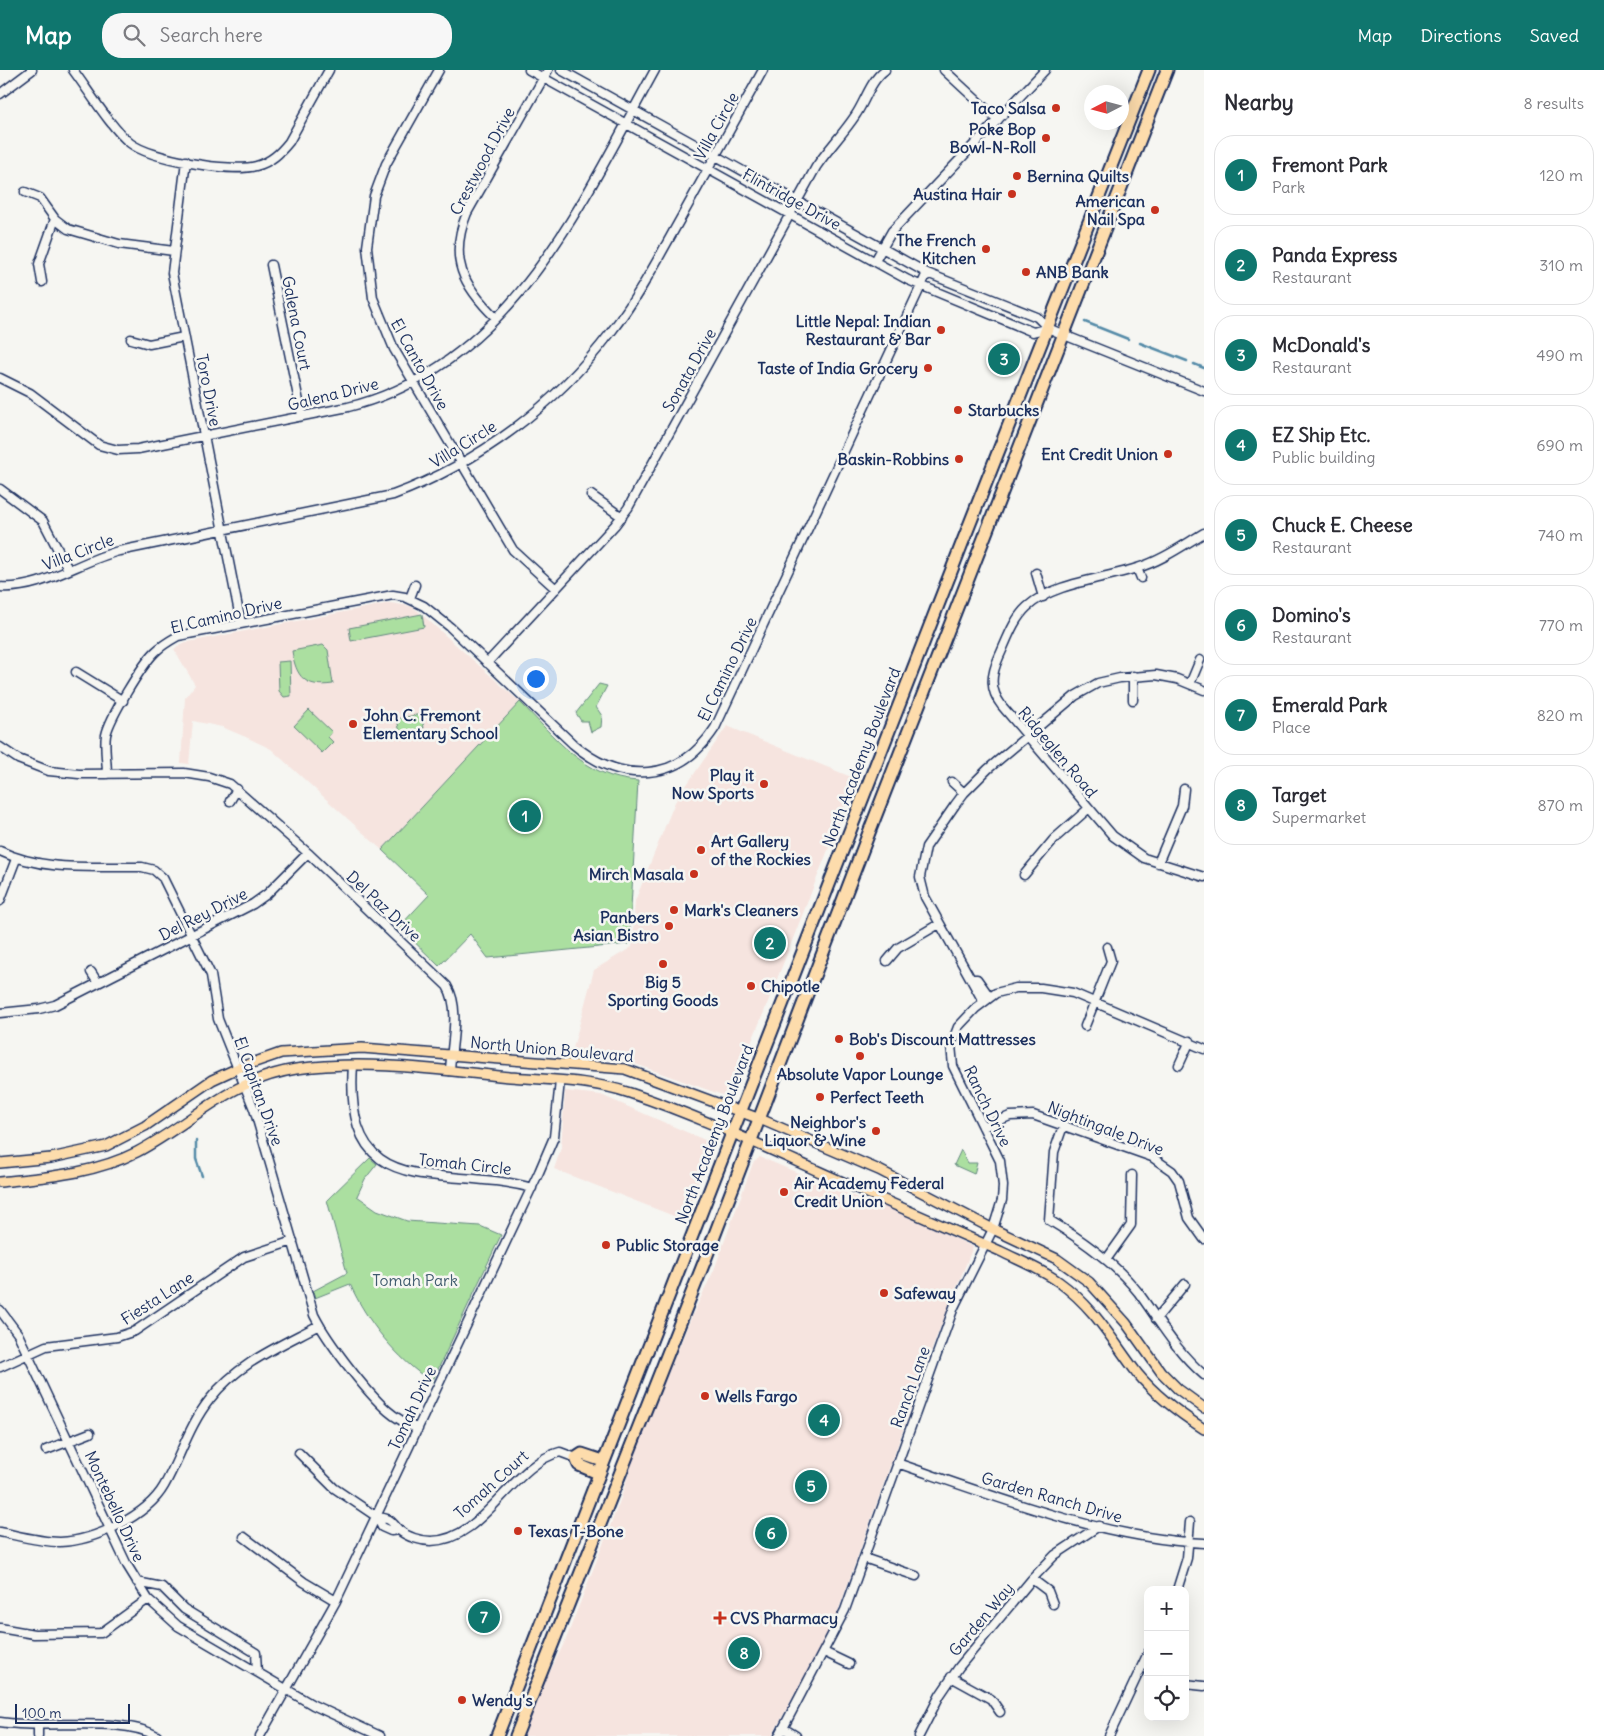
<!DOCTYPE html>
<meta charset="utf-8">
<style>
:root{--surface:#fff;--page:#f7f7f7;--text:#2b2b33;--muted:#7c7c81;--line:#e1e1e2;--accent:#0f766e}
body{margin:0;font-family:Delius,sans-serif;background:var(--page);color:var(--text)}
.controls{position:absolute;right:15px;bottom:15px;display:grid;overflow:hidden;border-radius:10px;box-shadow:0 5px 20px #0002}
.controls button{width:45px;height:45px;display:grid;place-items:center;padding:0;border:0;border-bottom:1px solid var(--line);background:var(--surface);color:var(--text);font:25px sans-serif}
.compass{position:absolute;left:1084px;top:15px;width:45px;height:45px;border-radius:50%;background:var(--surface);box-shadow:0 5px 20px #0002;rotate:264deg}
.scale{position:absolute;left:15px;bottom:12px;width:115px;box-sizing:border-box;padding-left:5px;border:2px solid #1b2f5e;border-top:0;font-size:14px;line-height:18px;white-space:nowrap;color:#1b2f5e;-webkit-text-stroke:4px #f6f6f2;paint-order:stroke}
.you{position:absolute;left:535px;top:608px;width:18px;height:18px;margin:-12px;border:4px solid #fff;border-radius:50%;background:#1a73e8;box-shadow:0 0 0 8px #1a73e833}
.badge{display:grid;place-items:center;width:32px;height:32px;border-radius:50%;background:var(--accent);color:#fff;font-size:16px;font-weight:700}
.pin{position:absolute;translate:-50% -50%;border:2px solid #fff;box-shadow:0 1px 5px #0006}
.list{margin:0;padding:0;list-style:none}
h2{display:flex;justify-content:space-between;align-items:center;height:65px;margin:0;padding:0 20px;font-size:21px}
h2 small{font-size:16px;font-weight:400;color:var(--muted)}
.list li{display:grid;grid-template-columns:32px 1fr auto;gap:15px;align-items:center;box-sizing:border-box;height:80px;margin:0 10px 10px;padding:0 10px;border:1px solid var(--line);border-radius:20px}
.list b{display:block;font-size:19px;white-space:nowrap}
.list p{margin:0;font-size:16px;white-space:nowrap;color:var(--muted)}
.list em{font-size:16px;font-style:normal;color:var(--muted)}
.icon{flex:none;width:28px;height:28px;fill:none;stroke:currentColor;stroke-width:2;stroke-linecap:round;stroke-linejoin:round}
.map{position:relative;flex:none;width:1204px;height:1666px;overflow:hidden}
header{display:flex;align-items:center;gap:30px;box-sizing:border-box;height:70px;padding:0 25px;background:var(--accent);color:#fff}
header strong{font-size:24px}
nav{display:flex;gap:28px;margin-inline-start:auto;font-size:18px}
.search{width:350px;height:45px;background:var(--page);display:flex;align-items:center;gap:12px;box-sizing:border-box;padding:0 18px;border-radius:20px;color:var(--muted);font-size:19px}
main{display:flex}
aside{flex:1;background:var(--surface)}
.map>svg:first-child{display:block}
.built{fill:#f6e4df}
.green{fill:#abdfa0;stroke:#63877f}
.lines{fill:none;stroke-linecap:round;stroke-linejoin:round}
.stream{stroke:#558ba8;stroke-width:2.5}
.minor-casing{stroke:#1b2f5e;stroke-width:11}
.major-casing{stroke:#1b2f5e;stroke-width:12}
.highway-casing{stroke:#1b2f5e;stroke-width:15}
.minor{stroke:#f6f6f2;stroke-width:8}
.major{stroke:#fddcac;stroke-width:9}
.highway{stroke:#fddcac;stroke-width:11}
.poi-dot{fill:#c8321e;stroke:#f6f6f2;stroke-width:2}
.labels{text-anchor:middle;stroke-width:5;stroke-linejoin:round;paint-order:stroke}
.poi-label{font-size:16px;font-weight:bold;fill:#1b2f5e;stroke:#f6f6f2;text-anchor:start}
.street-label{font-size:16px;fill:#1b2f5e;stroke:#f6f6f2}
.park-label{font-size:16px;fill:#3f5b6e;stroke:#f6f6f2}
</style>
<header>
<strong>Map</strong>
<div class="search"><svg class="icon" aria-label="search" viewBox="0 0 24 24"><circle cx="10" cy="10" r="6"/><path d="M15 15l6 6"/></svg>Search here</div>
<nav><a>Map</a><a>Directions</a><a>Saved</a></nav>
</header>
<main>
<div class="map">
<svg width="1204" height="1666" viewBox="0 0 1204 1666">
<rect width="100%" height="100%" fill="#f6f6f2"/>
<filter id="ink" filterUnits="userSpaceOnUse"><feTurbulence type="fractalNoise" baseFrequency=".02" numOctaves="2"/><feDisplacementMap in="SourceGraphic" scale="10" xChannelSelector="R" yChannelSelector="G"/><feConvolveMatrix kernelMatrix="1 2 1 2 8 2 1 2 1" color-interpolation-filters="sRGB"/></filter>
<g filter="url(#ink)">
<path class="built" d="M 390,533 L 410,536 L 418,541 L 520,632 L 382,780 L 271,679 L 248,668 L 222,657 L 193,651 L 189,694 L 181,693 L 185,628 L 195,615 L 174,579 L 183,573 Z
M 727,656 L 856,709 L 764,942 L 729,1025 L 725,1026 L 627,991 L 572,982 L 594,900 L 632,877 L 635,831 L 675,732 Z
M 565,1021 L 601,1025 L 714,1074 L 684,1150 L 554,1099 L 561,1078 Z
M 760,1087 L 867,1132 L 893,1138 L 973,1177 L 936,1268 L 836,1547 L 772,1666 L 522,1666 L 538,1626 L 566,1569 L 621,1428 L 637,1377 L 692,1246 L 714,1200 L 753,1093 Z"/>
<path class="green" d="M 422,544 L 424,557 L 351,571 L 349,558 Z
M 323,575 L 328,580 L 333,614 C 305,618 296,607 292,581 Z
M 290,591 L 291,626 L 284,627 L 279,621 L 278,592 Z
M 599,614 L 607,616 L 596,637 L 602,646 L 601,657 L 591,662 L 588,651 L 581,651 L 576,643 Z
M 520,632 C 555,667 584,708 638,711 L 629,874 L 488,888 L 470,864 L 439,896 L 399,857 L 429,825 L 382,780 Z
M 309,640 L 332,662 L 328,667 L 333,672 L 322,683 L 294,656 Z
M 421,644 L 424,658 L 400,663 L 397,649 Z
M 961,1080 L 968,1093 L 977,1093 L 974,1104 L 954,1095 Z
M 370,1088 L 377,1094 L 365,1109 L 357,1126 L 377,1140 L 407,1151 L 480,1156 L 501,1165 L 432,1312 C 397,1289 367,1252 350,1214 L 315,1228 L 313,1221 L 347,1203 L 327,1130 Z"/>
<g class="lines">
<path class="stream" d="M 1085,252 L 1128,269
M 1140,273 L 1187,291
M 1194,294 L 1204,298
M 196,1071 L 196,1089 L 202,1106"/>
<g class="minor-casing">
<path id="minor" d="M 73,0 C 88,20 112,59 130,73 C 150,89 231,103 256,96 C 271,92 280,83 289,72 L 329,0
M 439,0 L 386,94 L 374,126 L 367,177 L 373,228 L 394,279 L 513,480 L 556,519
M 529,0 L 908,210 L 1033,262 L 1048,258
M 561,0 L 927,203 L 1037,247 L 1048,258 L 1064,265 L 1204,321
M 944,0 L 998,50
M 0,24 L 32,0
M 186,91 L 172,203 L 241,553
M 25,122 L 40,128 L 55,149 L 68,159 L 119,174 L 174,181
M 875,191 L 892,161 L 1045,0
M 271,195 L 302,346
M 42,212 L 39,194 L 55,149
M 496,248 C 463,216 448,189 467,143 L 548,0
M 131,269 L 149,274 L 184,267
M 0,308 L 30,323 L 99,375 L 118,380 L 138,379 L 348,337 C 510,297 582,132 655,0
M 0,419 L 43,451 L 68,499
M 591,425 L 622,447
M 1204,463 C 1182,476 1161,491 1137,498 C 1103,509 1053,513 1027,537 C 1013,550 1007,570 999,587 C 991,605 989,619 1002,636 L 1113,766 L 1144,788 L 1204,807
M 1137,498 L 1141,508
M 1036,503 L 1043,527
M 0,517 C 42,520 79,491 119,481 L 393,425 C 479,393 556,335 611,262 C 639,226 660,185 682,146 C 709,97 736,49 763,0
M 410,528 L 415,515
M 487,593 L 615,455 L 628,438 L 816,97 C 828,79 843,64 855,46 C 865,32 870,11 885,0
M 76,602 L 123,631
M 1190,614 L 1200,590
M 1133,630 L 1133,606
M 0,677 L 18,689 L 49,701 L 79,704 L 184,703 L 209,707 L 230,714 L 308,783 L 447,916 C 461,939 451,975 450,1001
M 107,704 C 107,692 104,677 106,665 C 110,647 142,595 155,582 C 162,575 169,571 178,566 L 393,525 L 405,527 L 424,536 L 450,557 L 573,674 C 621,715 679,713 715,658 L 927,203
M 952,712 L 964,723
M 230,731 L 237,719
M 0,781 C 44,802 94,796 142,797 L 154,800 L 163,808 L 211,905 L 218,949 L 254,1039 L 314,1245 C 327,1271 366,1322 388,1341 C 397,1349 407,1354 418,1359
M 1158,793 L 1182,736 L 1184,719
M 1024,805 L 1054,769 L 1088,739
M 0,831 L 16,789
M 887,891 L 898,878 L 939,854
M 91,902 L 98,913
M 972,909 L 977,909 L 989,926
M 983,931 L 925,827 L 920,807 L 926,777 L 955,735 L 964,723 L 988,699 L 1075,626 L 1098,613 L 1120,608 L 1156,605 L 1177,609 L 1204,620
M 0,943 L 39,939 L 55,935 L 253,834 L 267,824 L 308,783
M 1085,956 L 1111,891 L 1107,877
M 353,995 C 343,1137 442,1093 532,1118
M 1179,995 L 1190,971
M 1063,1056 L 1054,1082 L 1049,1150 C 1081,1169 1115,1193 1138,1222 C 1160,1252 1175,1280 1204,1305
M 983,1057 L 1010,1046 L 1033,1045 L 1152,1087 L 1172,1101 L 1179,1111 L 1189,1148 L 1204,1169
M 1106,1190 L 1131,1155 L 1132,1105
M 0,1240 L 18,1264 L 127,1495 L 148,1529 L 178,1556 L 313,1635 L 380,1666
M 1156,1249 L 1185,1214
M 0,1297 L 46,1276 L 117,1267 L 135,1261 L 244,1187 L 293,1171
M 46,1380 L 90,1363
M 299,1383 L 334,1418 L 377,1447 L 382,1457 L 391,1461 L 399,1460
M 897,1393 C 991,1425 1104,1469 1204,1473
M 377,1447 C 393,1449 390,1451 399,1460 C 407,1467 421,1471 431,1471 C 484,1471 512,1394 560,1382 L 576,1388
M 0,1462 C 19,1466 40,1472 60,1472 C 94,1471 147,1446 164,1416 C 180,1388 189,1355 210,1329 C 238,1293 280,1276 319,1255
M 244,1467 L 304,1512 L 336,1531
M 864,1488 L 916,1506
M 1032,1509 L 1048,1521 L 1053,1534
M 137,1512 L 162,1517 L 184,1539 L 256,1583 L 257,1602
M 1177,1520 L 1187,1488 L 1190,1452
M 0,1558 L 34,1564 L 101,1563 L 148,1529
M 824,1582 L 849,1594
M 951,1607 L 991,1629 L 1000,1642
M 1185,1614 L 1204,1616
M 0,1652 C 46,1660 121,1645 157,1666
M 783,1658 L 796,1666
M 38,1666 L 38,1656
M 260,1666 L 336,1531 L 539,1102 L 554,1067 L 560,1011
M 779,1666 L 845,1540 L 954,1237 L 993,1159 L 1002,1130 L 1003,1116 L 1000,1091 L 953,996 L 951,975 L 958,957 L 976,938 L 996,923 L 1016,918 L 1041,918 L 1073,923 L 1204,979
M 919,1666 L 940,1625 L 959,1597 L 1032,1509 L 1055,1485 L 1099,1456
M 1109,1666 L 1148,1583"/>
</g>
<g class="major-casing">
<path id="major" d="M 0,1093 L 51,1088 L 106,1076 L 145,1056 L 212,1010 L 238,998 L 281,983 L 362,978 L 625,999 L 760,1049 L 879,1100 L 993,1159 L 1057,1189 L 1089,1212 L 1126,1253 L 1161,1302 L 1178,1319 L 1204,1338
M 0,1112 C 46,1107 94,1104 137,1082 C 194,1052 228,1010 296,999 C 366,989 440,1000 510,1007 C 549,1010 592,1010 630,1023 C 714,1051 795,1092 877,1127 C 918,1145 959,1163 1000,1181 C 1020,1191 1041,1199 1059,1212 C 1094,1237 1112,1270 1137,1303 C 1156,1326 1179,1343 1204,1359"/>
</g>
<g class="highway-casing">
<path id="highway" d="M 598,1403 L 579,1395 L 576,1388 L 582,1384 L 603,1391
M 497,1666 L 963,471 L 1149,0
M 516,1666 L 705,1190 L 870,760 L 1167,0"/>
</g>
<use href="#minor" class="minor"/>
<use href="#major" class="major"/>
<use href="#highway" class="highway"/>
</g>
</g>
<g class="poi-dot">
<circle cx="1056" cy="38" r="5"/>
<circle cx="1046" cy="68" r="5"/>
<circle cx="1017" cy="106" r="5"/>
<circle cx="1012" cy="124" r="5"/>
<circle cx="1155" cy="140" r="5"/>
<circle cx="986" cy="179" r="5"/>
<circle cx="1026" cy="202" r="5"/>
<circle cx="941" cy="260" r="5"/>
<circle cx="928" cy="298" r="5"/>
<circle cx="958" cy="340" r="5"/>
<circle cx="1168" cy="384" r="5"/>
<circle cx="959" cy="389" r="5"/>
<circle cx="353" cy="654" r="5"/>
<circle cx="764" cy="714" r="5"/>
<circle cx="701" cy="780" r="5"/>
<circle cx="694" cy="804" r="5"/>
<circle cx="674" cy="840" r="5"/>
<circle cx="669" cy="856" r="5"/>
<circle cx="663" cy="894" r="5"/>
<circle cx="751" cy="916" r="5"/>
<circle cx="839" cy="969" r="5"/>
<circle cx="860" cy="986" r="5"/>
<circle cx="820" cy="1027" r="5"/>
<circle cx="876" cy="1061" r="5"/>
<circle cx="784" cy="1122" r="5"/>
<circle cx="606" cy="1175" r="5"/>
<circle cx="884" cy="1223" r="5"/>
<circle cx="705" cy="1326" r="5"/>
<circle cx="518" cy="1461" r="5"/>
<path d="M717.5 1540.5h5v5h5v5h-5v5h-5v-5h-5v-5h5z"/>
<circle cx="462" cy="1630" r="5"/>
</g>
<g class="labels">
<g class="poi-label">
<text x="1046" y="44" text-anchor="end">Taco Salsa</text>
<text x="1036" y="65" text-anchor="end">Poke Bop<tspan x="1036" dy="18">Bowl-N-Roll</tspan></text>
<text x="1027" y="112">Bernina Quilts</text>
<text x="1002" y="130" text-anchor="end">Austina Hair</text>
<text x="1145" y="137" text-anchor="end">American<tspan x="1145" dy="18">Nail Spa</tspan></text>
<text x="976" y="176" text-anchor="end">The French<tspan x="976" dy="18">Kitchen</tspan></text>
<text x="1036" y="208">ANB Bank</text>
<text x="931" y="257" text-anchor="end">Little Nepal: Indian<tspan x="931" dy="18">Restaurant &amp; Bar</tspan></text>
<text x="918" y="304" text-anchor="end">Taste of India Grocery</text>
<text x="968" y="346">Starbucks</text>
<text x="1158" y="390" text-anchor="end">Ent Credit Union</text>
<text x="949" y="395" text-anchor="end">Baskin-Robbins</text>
<text x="363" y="651">John C. Fremont<tspan x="363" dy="18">Elementary School</tspan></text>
<text x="754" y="711" text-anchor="end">Play it<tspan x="754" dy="18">Now Sports</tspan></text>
<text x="711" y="777">Art Gallery<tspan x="711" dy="18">of the Rockies</tspan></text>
<text x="684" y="810" text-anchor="end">Mirch Masala</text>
<text x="684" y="846">Mark's Cleaners</text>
<text x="659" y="853" text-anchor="end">Panbers<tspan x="659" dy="18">Asian Bistro</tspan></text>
<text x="663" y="918" text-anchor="middle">Big 5<tspan x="663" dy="18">Sporting Goods</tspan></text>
<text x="761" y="922">Chipotle</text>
<text x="849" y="975">Bob's Discount Mattresses</text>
<text x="860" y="1010" text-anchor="middle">Absolute Vapor Lounge</text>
<text x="830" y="1033">Perfect Teeth</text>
<text x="866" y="1058" text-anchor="end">Neighbor's<tspan x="866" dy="18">Liquor &amp; Wine</tspan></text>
<text x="794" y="1119">Air Academy Federal<tspan x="794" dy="18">Credit Union</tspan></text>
<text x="616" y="1181">Public Storage</text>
<text x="894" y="1229">Safeway</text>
<text x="715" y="1332">Wells Fargo</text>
<text x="528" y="1467">Texas T-Bone</text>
<text x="730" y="1554">CVS Pharmacy</text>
<text x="472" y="1636">Wendy's</text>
</g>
<g class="street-label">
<text transform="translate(716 56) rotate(-61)" y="6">Villa Circle</text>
<text transform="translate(482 91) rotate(-62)" y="6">Crestwood Drive</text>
<text transform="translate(792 129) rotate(29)" y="6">Flintridge Drive</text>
<text transform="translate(297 253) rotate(79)" y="6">Galena Court</text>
<text transform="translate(420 294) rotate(61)" y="6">El Canto Drive</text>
<text transform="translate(689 300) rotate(-61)" y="6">Sonata Drive</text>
<text transform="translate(209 320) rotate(79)" y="6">Toro Drive</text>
<text transform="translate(333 324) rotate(-14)" y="6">Galena Drive</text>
<text transform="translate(463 374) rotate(-32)" y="6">Villa Circle</text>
<text transform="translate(78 482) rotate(-21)" y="6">Villa Circle</text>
<text transform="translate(226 545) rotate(-13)" y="6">El Camino Drive</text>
<text transform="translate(727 599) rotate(-64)" y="6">El Camino Drive</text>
<text transform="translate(1058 682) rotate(50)" y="6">Ridgeglen Road</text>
<text transform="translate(861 687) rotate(-69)" y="6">North Academy Boulevard</text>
<text transform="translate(384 836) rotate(43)" y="6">Del Paz Drive</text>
<text transform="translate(203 844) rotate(-27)" y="6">Del Rey Drive</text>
<text transform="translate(552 979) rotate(5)" y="6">North Union Boulevard</text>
<text transform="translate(259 1021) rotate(70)" y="6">El Capitan Drive</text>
<text transform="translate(988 1036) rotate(64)" y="6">Ranch Drive</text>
<text transform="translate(1106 1058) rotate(21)" y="6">Nightingale Drive</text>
<text transform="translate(714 1064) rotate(-69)" y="6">North Academy Boulevard</text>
<text transform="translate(465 1094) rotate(6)" y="6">Tomah Circle</text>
<text transform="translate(157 1228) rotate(-33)" y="6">Fiesta Lane</text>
<text transform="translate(910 1317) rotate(-70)" y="6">Ranch Lane</text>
<text transform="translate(412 1338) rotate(-65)" y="6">Tomah Drive</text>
<text transform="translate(491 1414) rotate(-42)" y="6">Tomah Court</text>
<text transform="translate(1052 1427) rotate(16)" y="6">Garden Ranch Drive</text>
<text transform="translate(115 1436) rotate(65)" y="6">Montebello Drive</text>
<text transform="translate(981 1549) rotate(-50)" y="6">Garden Way</text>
</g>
<g class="park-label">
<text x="415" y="1216">Tomah Park</text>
</g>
</g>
</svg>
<div class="controls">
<button>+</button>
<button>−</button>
<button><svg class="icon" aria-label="locate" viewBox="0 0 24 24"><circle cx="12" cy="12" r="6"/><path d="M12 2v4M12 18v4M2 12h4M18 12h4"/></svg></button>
</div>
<svg class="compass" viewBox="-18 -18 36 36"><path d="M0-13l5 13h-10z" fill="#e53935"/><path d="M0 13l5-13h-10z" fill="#7c7c81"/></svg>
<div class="scale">100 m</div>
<div class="you"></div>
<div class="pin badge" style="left:525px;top:746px">1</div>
<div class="pin badge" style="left:770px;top:873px">2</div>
<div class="pin badge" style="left:1004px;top:289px">3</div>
<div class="pin badge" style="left:824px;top:1350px">4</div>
<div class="pin badge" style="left:811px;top:1416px">5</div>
<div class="pin badge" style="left:771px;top:1463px">6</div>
<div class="pin badge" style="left:484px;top:1547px">7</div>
<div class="pin badge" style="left:744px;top:1583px">8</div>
</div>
<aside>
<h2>Nearby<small>8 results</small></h2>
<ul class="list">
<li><span class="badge">1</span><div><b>Fremont Park</b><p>Park</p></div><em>120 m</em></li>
<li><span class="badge">2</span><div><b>Panda Express</b><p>Restaurant</p></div><em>310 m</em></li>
<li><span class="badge">3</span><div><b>McDonald's</b><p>Restaurant</p></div><em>490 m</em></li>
<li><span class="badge">4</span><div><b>EZ Ship Etc.</b><p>Public building</p></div><em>690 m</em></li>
<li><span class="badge">5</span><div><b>Chuck E. Cheese</b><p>Restaurant</p></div><em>740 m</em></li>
<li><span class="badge">6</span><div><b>Domino's</b><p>Restaurant</p></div><em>770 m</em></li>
<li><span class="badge">7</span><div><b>Emerald Park</b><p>Place</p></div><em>820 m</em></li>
<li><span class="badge">8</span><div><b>Target</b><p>Supermarket</p></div><em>870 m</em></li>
</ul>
</aside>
</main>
